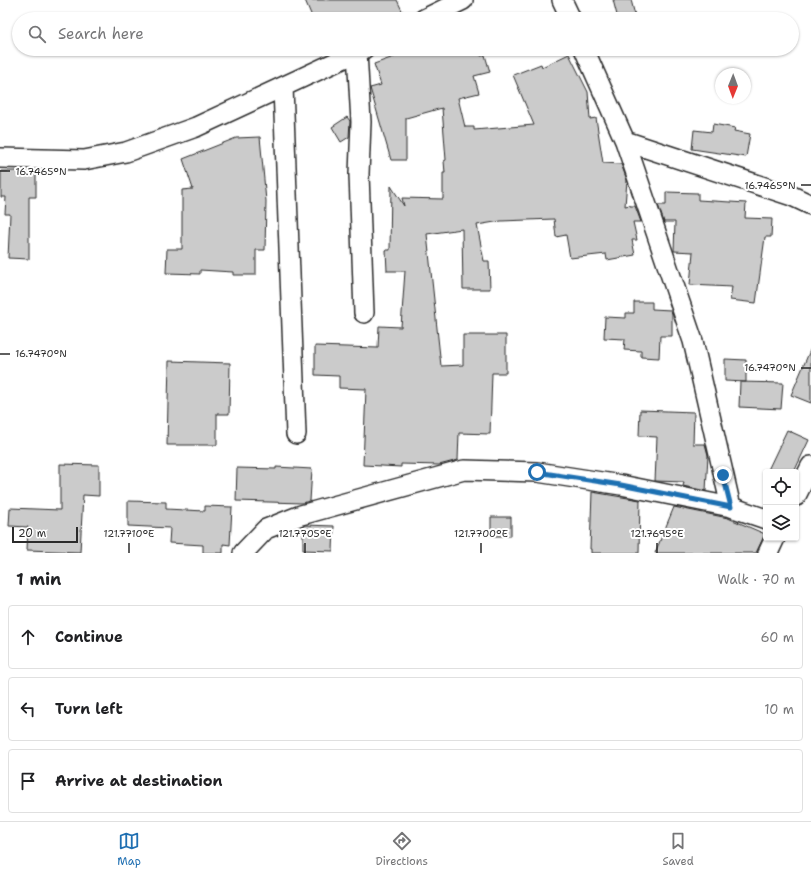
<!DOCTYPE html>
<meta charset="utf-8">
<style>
:root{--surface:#fff;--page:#f6f6f6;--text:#202124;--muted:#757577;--line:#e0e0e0;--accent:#1f6fb2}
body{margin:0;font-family:"Shantell Sans",sans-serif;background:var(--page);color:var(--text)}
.controls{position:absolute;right:12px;bottom:12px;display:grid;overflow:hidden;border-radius:4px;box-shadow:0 1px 3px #0004}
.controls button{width:36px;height:36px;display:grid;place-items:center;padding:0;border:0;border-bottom:1px solid var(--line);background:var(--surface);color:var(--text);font:20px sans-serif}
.compass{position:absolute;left:715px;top:68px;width:36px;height:36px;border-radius:50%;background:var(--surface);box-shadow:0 1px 3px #0004;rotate:181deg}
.scale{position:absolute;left:12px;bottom:10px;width:66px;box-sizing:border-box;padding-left:4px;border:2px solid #2b2b2b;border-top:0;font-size:11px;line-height:14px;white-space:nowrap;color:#2b2b2b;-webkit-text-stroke:3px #fff;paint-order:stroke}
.stop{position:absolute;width:12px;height:12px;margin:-9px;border:3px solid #1f6fb2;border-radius:50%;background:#fff}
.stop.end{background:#1f6fb2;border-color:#fff;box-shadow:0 1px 4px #0008}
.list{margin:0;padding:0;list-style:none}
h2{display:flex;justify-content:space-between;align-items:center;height:52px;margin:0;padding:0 16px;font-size:17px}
h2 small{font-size:13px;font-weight:400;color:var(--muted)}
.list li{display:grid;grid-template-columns:26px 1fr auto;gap:12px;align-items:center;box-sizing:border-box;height:64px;margin:0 8px 8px;padding:0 8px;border:1px solid var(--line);border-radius:4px}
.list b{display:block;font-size:15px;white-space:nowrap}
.list em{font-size:13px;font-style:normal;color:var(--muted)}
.icon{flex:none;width:22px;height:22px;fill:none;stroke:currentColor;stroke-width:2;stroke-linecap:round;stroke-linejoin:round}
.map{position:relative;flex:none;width:811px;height:553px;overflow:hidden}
.search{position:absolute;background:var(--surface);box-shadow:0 1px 3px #0004;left:12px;right:12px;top:12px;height:44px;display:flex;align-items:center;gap:10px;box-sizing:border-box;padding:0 14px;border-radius:22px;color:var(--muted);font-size:15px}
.sheet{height:268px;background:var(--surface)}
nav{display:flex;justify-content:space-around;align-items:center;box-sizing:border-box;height:56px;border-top:1px solid var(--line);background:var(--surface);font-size:11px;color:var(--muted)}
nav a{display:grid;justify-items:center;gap:2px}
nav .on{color:var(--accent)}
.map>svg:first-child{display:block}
.building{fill:#cbcbcb;stroke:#2b2b2b}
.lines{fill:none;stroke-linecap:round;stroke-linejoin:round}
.street-casing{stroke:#2b2b2b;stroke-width:22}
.street{stroke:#fff;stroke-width:19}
.route{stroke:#1f6fb2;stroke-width:5}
.ticks{fill:none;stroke:#2b2b2b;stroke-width:1.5}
.ticks-label{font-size:10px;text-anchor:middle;fill:#2b2b2b;stroke:#fff;stroke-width:4;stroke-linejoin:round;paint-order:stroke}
</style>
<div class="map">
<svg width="811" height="553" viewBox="0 0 811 553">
<rect width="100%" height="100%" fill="#fff"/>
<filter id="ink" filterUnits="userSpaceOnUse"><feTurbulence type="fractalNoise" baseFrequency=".025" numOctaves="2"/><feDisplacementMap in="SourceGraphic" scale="8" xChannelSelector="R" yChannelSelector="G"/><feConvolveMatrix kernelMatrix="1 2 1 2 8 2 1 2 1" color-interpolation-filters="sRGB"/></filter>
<g filter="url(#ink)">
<path class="building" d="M 305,0 L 397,0 L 406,19 L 313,19 Z
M 613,0 L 631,0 L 636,19 L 618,19 Z
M 416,49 L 479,49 L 481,56 L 485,55 L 490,72 L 474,76 L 479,93 L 458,98 L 465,127 L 474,127 L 474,130 L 534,125 L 513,75 L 541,64 L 542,67 L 569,54 L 588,92 L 590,119 L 596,118 L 603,163 L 621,164 L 627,180 L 625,206 L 630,205 L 630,206 L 635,206 L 641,222 L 633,222 L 637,240 L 632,240 L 635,255 L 607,260 L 606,254 L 570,258 L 566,235 L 556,237 L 554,219 L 501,221 L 477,225 L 484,261 L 489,261 L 490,289 L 463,289 L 462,229 L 427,234 L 441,366 L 463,365 L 463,335 L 506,335 L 506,373 L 492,373 L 490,434 L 459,433 L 458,460 L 439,465 L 401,464 L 401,467 L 363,465 L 366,389 L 339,388 L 339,376 L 315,375 L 315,346 L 378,348 L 379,326 L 401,327 L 405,271 L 387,271 L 386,250 L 390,250 L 391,186 L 404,206 L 402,198 L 443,199 L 443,173 L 445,173 L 444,161 L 446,160 L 442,108 L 406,118 L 406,160 L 391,160 L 370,88 L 381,85 L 374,64 Z
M 347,117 L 350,121 L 349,137 L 341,142 L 332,127 Z
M 713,124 L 735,128 L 734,131 L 750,134 L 746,157 L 692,149 L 694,130 L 712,132 Z
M 260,137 L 266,201 L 265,250 L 256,250 L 256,275 L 233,275 L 233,272 L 200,270 L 200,274 L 166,273 L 167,249 L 182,249 L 182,190 L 193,189 L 183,159 L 236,138 Z
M 1,171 L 36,171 L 36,197 L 29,197 L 29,259 L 8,258 L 10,214 L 5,214 L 6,197 L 1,197 Z
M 666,192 L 698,193 L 698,200 L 746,203 L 745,218 L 772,219 L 771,237 L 765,237 L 756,303 L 730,300 L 732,287 L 690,285 L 693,252 L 674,251 L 675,222 L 664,222 L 658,205 L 666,205 Z
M 634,302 L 652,302 L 652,309 L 671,310 L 672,314 L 672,336 L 660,336 L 659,358 L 641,357 L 641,351 L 624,350 L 625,339 L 604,338 L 605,317 L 626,318 L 626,313 L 634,313 Z
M 811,348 L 811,403 L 791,395 Z
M 725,359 L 746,360 L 746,382 L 725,381 Z
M 169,361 L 230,363 L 229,414 L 217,414 L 217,445 L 167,445 Z
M 740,382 L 783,383 L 781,409 L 739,407 Z
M 640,410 L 694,412 L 693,444 L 705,444 L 708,455 L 706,491 L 683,486 L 684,482 L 655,481 L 657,437 L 639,436 Z
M 787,430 L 809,440 L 794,472 L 767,472 Z
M 60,464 L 99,465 L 99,496 L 83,495 L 80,552 L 27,550 L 28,527 L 9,526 L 10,508 L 60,510 Z
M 276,467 L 312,469 L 310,501 L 302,503 L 236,501 L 237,468 L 276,469 Z
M 592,492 L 640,500 L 639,553 L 591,553 L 591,549 L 590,549 Z
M 128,501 L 166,502 L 166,509 L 205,511 L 205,506 L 232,507 L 230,545 L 223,544 L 223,553 L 203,553 L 203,545 L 169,543 L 170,528 L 128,526 Z
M 674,507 L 728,518 L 765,534 L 756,553 L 655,553 Z
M 491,517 L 511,517 L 511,536 L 491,536 Z
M 305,525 L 334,526 L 333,551 L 303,550 L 303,526 Z"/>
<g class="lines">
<g class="street-casing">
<path id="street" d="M 562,0 L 571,19
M 424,19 L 463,0
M 584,49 L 625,141 L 693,341 L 731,507 L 766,519
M 357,52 L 361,122 L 359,174 L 364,313
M 283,87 L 296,434
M 625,141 L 792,196 L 811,205
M 0,158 L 84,160 L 126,152 L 196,127 L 364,49
M 796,496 L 811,466
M 243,553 L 266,529 L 301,515 L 464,470 L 537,472 L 621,485 L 731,507
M 768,553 L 775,538"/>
</g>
<use href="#street" class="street"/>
</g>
</g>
<g class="lines" filter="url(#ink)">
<path class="route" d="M 537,472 L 621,485 L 731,507 L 723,475"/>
</g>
<path class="ticks" d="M 0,171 L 10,171M 801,185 L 811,185M 0,354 L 10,354M 801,368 L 811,368M 129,553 L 129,543M 305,553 L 305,543M 481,553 L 481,543M 657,553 L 657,543"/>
<g class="ticks-label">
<text x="41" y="175">16.7465°N</text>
<text x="770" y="189">16.7465°N</text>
<text x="41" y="357">16.7470°N</text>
<text x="770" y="371">16.7470°N</text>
<text x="129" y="537">121.7710°E</text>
<text x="305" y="537">121.7705°E</text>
<text x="481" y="537">121.7700°E</text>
<text x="657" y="537">121.7695°E</text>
</g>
</svg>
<div class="controls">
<button><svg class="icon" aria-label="locate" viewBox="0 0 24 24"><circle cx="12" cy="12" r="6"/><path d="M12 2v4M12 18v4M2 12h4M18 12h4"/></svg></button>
<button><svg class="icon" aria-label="layers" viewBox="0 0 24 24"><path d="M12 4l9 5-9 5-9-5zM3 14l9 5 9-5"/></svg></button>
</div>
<svg class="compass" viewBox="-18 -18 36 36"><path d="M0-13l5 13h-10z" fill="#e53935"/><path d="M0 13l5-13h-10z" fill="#757577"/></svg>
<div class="scale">20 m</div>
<div class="stop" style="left:537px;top:472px"></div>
<div class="stop end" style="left:723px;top:475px"></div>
<div class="search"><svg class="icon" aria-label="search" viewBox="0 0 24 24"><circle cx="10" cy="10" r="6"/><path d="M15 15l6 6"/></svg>Search here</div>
</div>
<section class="sheet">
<h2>1 min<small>Walk · 70 m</small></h2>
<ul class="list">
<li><svg class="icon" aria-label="ahead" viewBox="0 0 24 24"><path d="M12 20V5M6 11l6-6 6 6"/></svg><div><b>Continue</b></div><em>60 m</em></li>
<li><svg class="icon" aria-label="left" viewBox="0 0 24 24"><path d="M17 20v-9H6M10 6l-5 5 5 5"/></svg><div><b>Turn left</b></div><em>10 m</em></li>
<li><svg class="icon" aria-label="arrive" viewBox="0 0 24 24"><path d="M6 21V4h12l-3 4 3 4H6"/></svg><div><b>Arrive at destination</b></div></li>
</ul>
</section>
<nav>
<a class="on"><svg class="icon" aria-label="map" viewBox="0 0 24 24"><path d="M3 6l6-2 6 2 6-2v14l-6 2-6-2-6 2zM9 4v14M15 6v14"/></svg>Map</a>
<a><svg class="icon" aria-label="directions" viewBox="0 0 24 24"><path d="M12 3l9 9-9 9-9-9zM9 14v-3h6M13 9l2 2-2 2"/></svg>Directions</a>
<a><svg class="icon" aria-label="saved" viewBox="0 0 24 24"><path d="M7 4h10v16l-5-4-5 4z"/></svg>Saved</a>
</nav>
